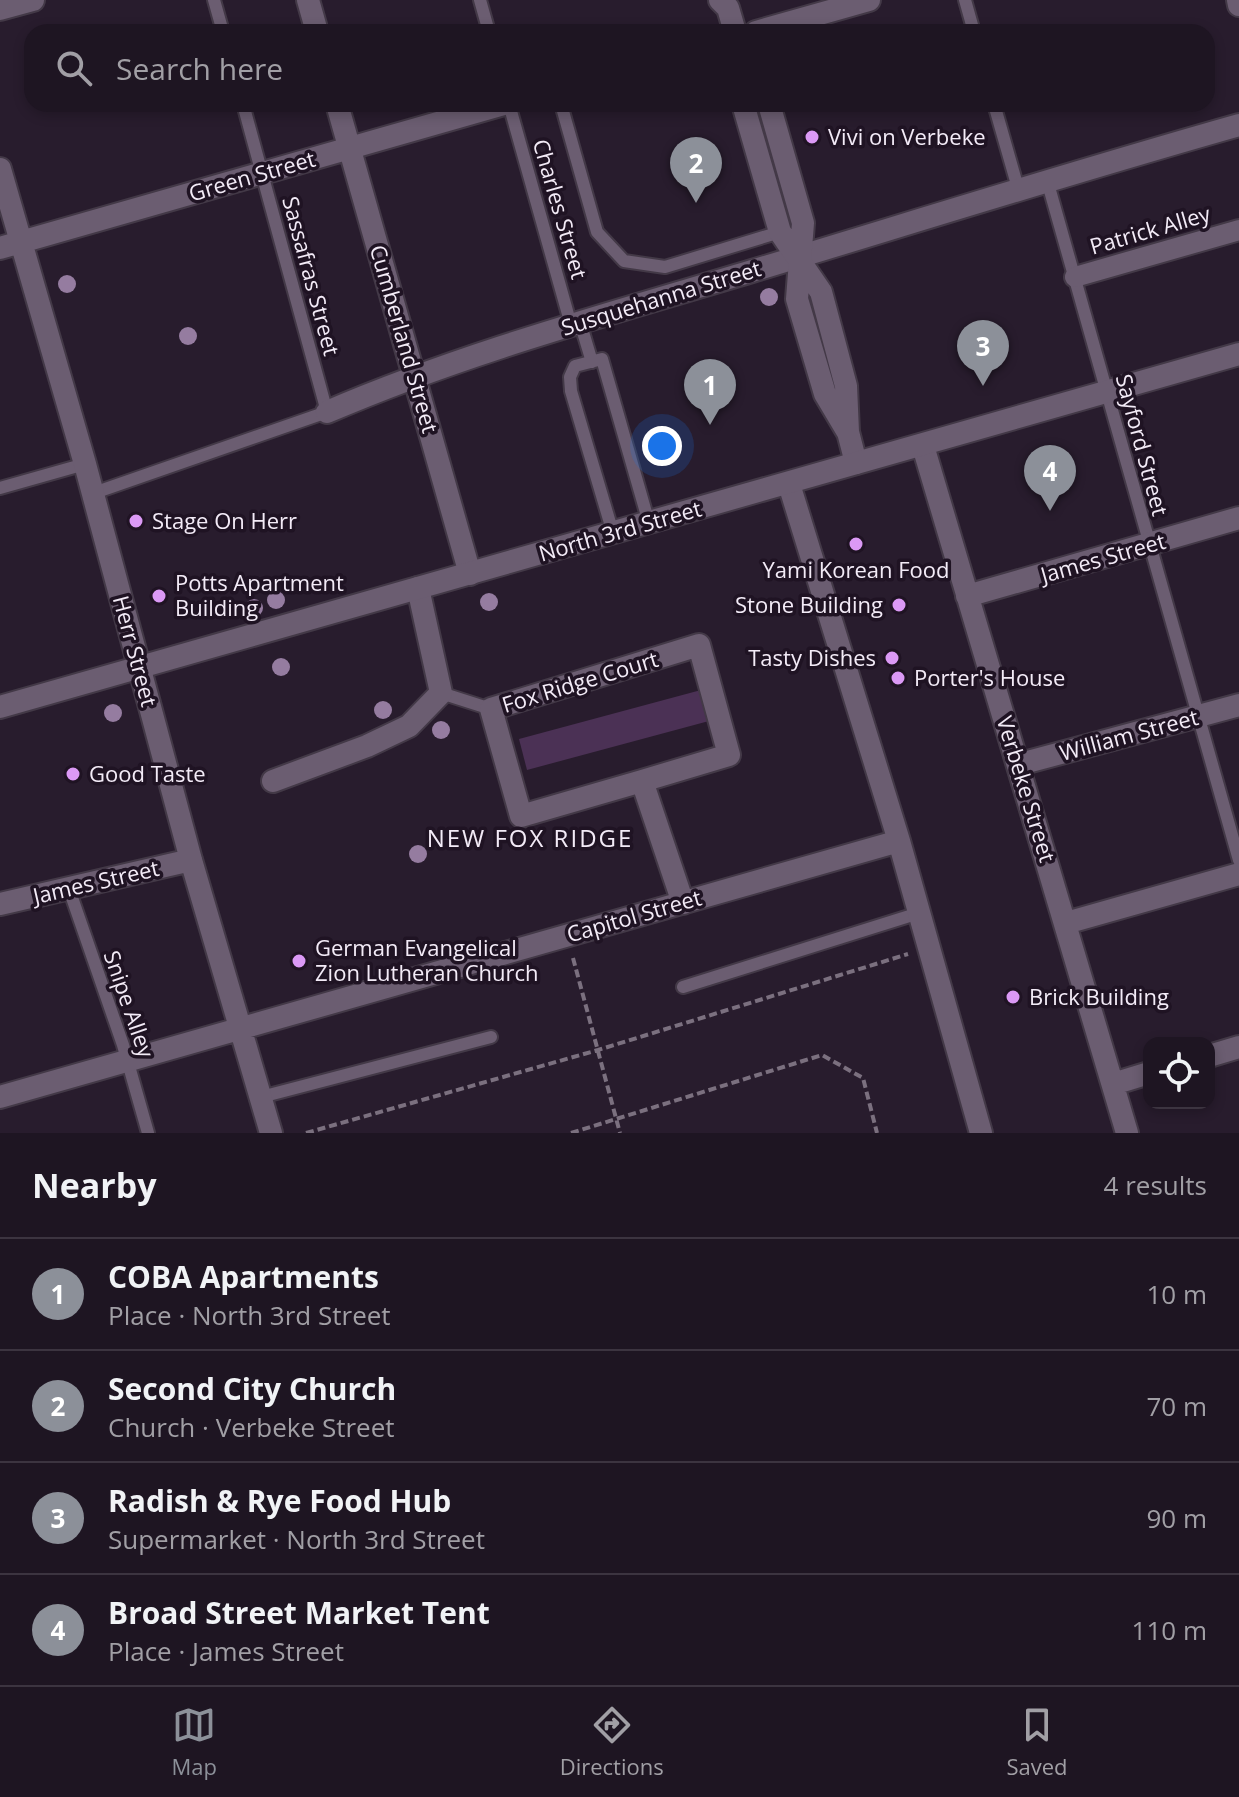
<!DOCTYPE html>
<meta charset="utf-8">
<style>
:root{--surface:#1e1522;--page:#261e2a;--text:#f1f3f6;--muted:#a19fa5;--line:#3c3440;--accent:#8c9099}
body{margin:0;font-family:"Open Sans",sans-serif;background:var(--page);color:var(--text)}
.controls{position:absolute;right:24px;bottom:24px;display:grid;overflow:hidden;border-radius:16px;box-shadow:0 4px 12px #0003}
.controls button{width:72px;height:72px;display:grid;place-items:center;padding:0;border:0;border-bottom:2px solid var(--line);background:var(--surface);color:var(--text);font:40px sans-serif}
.you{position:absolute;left:662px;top:446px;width:28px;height:28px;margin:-20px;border:6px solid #fff;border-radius:50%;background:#1a73e8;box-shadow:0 0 0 12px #1a73e833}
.badge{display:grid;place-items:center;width:52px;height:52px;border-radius:50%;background:var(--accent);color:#fff;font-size:26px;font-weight:700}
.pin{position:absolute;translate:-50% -66px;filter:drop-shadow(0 2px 4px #0008)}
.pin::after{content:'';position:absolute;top:42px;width:28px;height:24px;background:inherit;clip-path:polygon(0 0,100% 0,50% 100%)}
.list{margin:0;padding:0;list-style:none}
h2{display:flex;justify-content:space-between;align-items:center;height:104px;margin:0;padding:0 32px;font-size:34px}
h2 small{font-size:26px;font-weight:400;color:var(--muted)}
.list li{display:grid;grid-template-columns:52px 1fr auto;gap:24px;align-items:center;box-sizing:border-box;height:112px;padding:0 32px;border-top:2px solid var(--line)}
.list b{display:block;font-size:30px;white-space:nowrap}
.list p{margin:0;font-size:26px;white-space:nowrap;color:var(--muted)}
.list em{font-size:26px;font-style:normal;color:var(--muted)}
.icon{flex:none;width:44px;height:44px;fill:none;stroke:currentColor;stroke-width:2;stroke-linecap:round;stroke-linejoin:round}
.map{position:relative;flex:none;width:1239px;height:1133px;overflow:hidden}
.search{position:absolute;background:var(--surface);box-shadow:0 4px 12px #0003;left:24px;right:24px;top:24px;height:88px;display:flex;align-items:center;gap:20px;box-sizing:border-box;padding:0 28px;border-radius:24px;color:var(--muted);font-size:30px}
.sheet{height:552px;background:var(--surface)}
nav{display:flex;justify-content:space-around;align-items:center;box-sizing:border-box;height:112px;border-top:2px solid var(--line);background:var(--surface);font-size:22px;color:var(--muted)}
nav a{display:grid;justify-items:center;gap:4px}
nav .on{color:var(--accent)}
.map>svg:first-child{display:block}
.grass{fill:#4b3155}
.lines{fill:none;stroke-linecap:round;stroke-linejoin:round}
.service-casing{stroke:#433947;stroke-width:16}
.pedestrian-casing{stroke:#433947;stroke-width:24}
.minor-casing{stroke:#433947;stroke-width:26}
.tertiary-casing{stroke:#433947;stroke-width:26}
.secondary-casing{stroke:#433947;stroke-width:26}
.path{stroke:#7b707f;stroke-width:4;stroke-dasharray:8 4;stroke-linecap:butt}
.service{stroke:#6b5d71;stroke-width:12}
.pedestrian{stroke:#6b5d71;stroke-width:20}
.minor{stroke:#6b5d71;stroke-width:22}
.tertiary{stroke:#6b5d71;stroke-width:22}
.secondary{stroke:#6b5d71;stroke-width:22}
.tree{fill:#957ca0}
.poi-dot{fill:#db99f5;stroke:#1f1323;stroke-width:3}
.labels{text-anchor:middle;stroke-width:7;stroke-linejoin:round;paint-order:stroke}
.poi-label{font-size:22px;fill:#f3ebf7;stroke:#1f1323;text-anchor:start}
.street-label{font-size:22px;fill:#f3ebf7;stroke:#1f1323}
.neighbourhood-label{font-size:24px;letter-spacing:2px;fill:#f3ebf7;stroke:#1f1323}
</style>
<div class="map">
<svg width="1239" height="1133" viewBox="0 0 1239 1133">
<rect width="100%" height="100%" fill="#281c2d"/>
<path class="grass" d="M 701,690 L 709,721 L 527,770 L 519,739 Z"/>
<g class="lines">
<g class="service-casing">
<path id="service" d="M 214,0 L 223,32
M 480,0 L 489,32
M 965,0 L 974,32
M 509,104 L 571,325
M 561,104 L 597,232 L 624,261 L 665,267 L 780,232
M 994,104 L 1018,188
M 1047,180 L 1239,860
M 580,322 L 592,362
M 0,488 L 85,464
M 91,494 L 327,412 L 243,104
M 613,533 L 571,391 L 570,377 L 575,366 L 602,359 L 649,523
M 441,693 L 491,709
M 69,889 L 123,1045 L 148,1133
M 683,987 L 919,913
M 261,1097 L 491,1037"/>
</g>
<g class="pedestrian-casing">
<path id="pedestrian" d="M 1075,277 L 1239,230"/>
</g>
<g class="minor-casing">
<path id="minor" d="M 308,0 L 317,32
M 1238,0 L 1239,5
M 0,9 L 33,0
M 756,32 L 869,0
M 337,104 L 470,574
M 0,169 L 85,464 L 191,860 L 271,1133
M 0,248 L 504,104
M 327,412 C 464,353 609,314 752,271 C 914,222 1076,171 1239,125
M 923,446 L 1127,1133
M 789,484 L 899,841 L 981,1133
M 967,596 L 1239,518
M 1020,764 L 1239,705
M 273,781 L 367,746 L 409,726 L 441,693 L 418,588
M 642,781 L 521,816 L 491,709 L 699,645 L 729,755 L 642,781 L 683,903
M 0,904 L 191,860
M 1066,923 L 1239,874
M 1209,1056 L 1239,1047
M 1113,1084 L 1149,1073
M 0,1097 L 899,841"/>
</g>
<g class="tertiary-casing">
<path id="tertiary" d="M 720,0 L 728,8 L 735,32
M 743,104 L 780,232 L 821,292 L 846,386 L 848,432 L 856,463
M 769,104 L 803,223 L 797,299 L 825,394 L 847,431"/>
</g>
<g class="secondary-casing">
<path id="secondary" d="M 0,707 L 1239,354"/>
</g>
<path class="path" d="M 573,958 L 620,1133
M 306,1133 L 598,1050 L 908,954
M 571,1133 L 822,1055 L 863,1078 L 877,1133"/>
<use href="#service" class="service"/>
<use href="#pedestrian" class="pedestrian"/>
<use href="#minor" class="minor"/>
<use href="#tertiary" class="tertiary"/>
<use href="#secondary" class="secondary"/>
</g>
<g class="tree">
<circle cx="67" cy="284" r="9"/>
<circle cx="769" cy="297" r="9"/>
<circle cx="188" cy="336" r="9"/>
<circle cx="276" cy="600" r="9"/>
<circle cx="489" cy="602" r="9"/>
<circle cx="254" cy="608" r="9"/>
<circle cx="281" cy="667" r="9"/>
<circle cx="383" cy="710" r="9"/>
<circle cx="113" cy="713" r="9"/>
<circle cx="441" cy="730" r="9"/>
<circle cx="418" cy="854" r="9"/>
</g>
<g class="poi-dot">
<circle cx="812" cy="137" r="8"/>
<circle cx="136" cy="521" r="8"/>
<circle cx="856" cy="544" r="8"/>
<circle cx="159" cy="596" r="8"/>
<circle cx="899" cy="605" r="8"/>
<circle cx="892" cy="658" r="8"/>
<circle cx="898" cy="678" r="8"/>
<circle cx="73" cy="774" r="8"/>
<circle cx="299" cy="961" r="8"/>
<circle cx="1013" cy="997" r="8"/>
</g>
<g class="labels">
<g class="poi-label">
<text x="828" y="145">Vivi on Verbeke</text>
<text x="152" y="529">Stage On Herr</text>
<text x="856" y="578" text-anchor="middle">Yami Korean Food</text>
<text x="175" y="591">Potts Apartment<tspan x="175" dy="25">Building</tspan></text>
<text x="883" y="613" text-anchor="end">Stone Building</text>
<text x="876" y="666" text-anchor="end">Tasty Dishes</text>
<text x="914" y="686">Porter's House</text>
<text x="89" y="782">Good Taste</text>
<text x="315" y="956">German Evangelical<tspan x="315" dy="25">Zion Lutheran Church</tspan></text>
<text x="1029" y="1005">Brick Building</text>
</g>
<g class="street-label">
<text transform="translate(252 176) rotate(-16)" y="8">Green Street</text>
<text transform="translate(560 209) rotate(74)" y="8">Charles Street</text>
<text transform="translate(1150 230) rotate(-16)" y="8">Patrick Alley</text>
<text transform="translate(311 276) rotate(75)" y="8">Sassafras Street</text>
<text transform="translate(661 298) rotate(-17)" y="8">Susquehanna Street</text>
<text transform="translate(404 339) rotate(74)" y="8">Cumberland Street</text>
<text transform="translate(1142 445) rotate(75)" y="8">Sayford Street</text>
<text transform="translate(620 531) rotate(-16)" y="8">North 3rd Street</text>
<text transform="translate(1103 558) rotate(-16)" y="8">James Street</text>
<text transform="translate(135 651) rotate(75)" y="8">Herr Street</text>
<text transform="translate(580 682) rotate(-17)" y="8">Fox Ridge Court</text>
<text transform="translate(1129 735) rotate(-15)" y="8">William Street</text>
<text transform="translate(1026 789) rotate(73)" y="8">Verbeke Street</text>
<text transform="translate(96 882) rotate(-13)" y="8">James Street</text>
<text transform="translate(634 916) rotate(-16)" y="8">Capitol Street</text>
<text transform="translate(129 1004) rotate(71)" y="8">Snipe Alley</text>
</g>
<g class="neighbourhood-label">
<text x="530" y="847">NEW FOX RIDGE</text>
</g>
</g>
</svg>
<div class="controls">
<button><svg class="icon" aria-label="locate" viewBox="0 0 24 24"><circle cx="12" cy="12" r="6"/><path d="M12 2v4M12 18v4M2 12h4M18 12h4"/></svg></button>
</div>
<div class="you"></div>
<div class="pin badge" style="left:710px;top:425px">1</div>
<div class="pin badge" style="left:696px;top:203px">2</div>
<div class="pin badge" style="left:983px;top:386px">3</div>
<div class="pin badge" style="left:1050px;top:511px">4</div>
<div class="search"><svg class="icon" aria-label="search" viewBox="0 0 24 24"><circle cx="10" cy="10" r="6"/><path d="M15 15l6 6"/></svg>Search here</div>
</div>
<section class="sheet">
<h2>Nearby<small>4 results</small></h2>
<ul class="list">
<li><span class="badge">1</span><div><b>COBA Apartments</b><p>Place · North 3rd Street</p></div><em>10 m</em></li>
<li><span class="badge">2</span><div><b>Second City Church</b><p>Church · Verbeke Street</p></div><em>70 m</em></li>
<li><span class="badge">3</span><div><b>Radish &amp; Rye Food Hub</b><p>Supermarket · North 3rd Street</p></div><em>90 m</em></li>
<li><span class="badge">4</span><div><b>Broad Street Market Tent</b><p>Place · James Street</p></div><em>110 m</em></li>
</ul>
</section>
<nav>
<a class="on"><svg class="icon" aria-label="map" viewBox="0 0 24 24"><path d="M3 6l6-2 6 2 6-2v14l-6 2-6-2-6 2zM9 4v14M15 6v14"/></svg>Map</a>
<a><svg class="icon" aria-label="directions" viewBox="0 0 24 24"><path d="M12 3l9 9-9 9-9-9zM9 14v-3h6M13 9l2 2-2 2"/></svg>Directions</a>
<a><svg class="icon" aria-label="saved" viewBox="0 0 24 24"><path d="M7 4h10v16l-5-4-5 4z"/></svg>Saved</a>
</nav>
